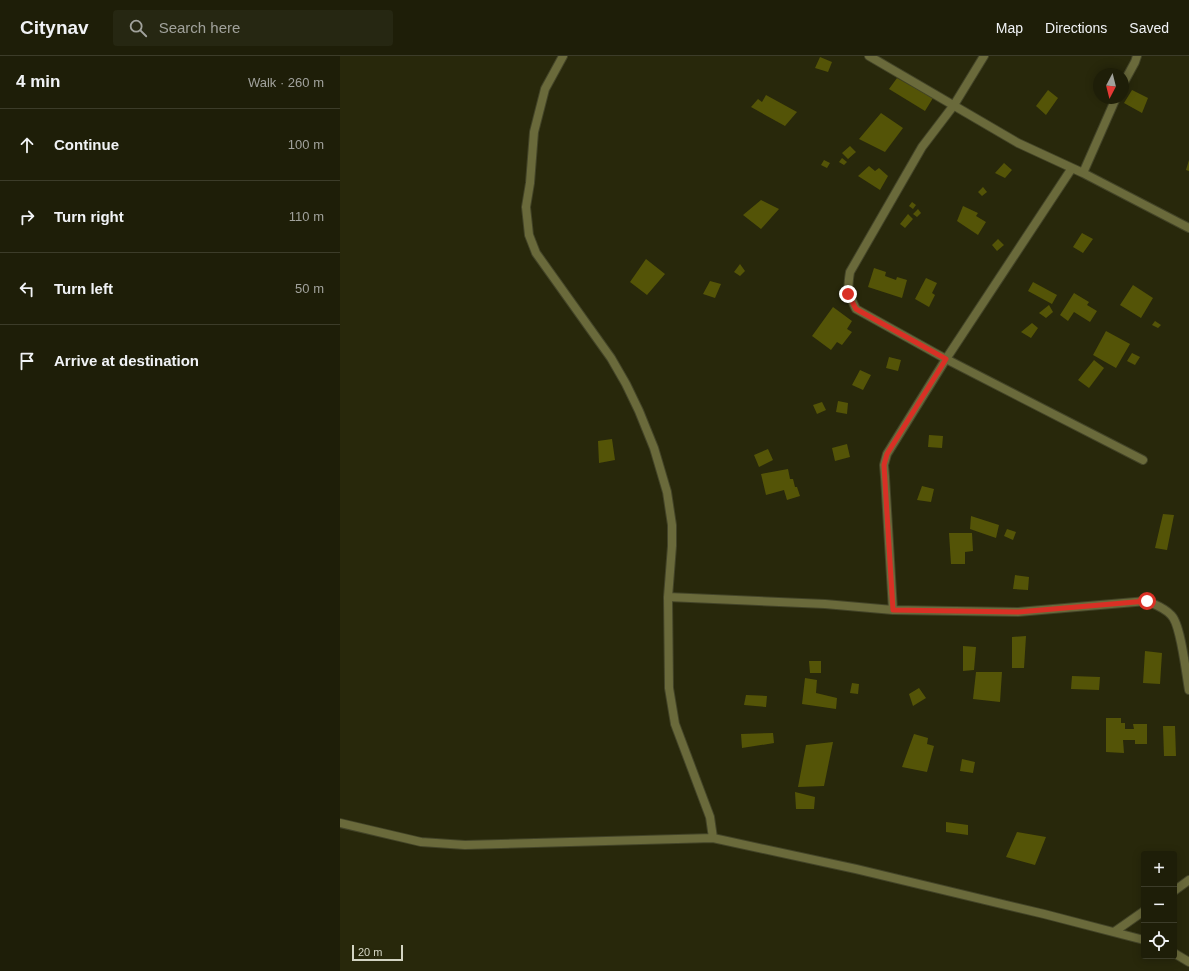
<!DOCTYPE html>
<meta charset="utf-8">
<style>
:root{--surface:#1e1e08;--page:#262712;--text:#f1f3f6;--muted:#a1a29c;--line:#3c3c29}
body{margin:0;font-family:Helvetica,sans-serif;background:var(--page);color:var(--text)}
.controls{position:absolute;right:12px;bottom:12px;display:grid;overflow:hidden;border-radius:4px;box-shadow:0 2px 10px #0003}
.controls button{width:36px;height:36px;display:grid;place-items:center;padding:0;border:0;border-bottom:1px solid var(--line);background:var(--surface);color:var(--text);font:20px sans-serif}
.compass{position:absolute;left:753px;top:12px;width:36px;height:36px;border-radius:50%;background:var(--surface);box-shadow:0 2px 10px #0003;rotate:187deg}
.scale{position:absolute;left:12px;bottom:10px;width:51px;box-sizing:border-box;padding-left:4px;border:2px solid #d3d4c3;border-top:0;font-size:11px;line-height:14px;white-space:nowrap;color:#d3d4c3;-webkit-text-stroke:3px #28280b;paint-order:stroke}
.stop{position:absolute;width:12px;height:12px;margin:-9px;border:3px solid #d93025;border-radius:50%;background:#fff}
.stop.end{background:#d93025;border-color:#fff;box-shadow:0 1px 4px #0008}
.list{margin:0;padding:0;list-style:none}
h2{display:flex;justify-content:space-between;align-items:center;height:52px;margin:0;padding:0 16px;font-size:17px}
h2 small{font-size:13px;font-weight:400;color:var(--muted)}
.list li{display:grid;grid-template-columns:26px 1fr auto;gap:12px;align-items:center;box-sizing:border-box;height:72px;padding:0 16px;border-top:1px solid var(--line)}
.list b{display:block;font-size:15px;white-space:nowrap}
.list em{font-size:13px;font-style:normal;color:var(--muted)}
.icon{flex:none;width:22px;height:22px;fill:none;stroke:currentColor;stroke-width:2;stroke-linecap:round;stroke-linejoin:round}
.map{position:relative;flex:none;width:849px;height:915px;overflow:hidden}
header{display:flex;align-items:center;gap:24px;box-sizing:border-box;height:56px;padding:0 20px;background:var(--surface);border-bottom:1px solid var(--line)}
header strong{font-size:19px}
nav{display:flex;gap:22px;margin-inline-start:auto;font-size:14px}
.search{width:280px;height:36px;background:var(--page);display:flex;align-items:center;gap:10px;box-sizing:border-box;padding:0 14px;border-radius:4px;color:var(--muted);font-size:15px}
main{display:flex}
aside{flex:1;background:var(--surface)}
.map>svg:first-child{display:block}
.building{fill:#545407}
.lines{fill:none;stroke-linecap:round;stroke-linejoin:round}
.minor-casing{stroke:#434428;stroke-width:10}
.minor{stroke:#6a6a3b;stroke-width:8}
.route{stroke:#d93025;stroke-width:5}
</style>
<header>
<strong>Citynav</strong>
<div class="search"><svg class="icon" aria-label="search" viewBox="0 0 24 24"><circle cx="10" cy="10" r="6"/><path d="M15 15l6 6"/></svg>Search here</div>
<nav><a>Map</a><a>Directions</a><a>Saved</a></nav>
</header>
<main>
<aside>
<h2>4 min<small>Walk · 260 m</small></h2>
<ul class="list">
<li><svg class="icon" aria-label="ahead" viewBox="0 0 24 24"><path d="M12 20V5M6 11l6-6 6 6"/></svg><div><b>Continue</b></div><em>100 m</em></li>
<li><svg class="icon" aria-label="right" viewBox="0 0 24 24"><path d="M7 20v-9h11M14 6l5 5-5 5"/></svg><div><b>Turn right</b></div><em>110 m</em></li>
<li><svg class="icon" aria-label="left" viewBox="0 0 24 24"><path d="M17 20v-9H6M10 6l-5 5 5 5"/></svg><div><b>Turn left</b></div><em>50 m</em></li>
<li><svg class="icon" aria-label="arrive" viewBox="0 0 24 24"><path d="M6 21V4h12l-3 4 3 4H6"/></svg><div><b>Arrive at destination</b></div></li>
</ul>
</aside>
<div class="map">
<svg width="849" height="915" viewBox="0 0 849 915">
<rect width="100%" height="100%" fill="#28280b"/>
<path class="building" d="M 480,1 L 492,6 L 488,16 L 475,12 Z
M 557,22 L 593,42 L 585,55 L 549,33 Z
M 708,34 L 718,42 L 706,59 L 696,50 Z
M 792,34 L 808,42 L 802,57 L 784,47 Z
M 426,39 L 457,56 L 445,70 L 411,51 L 418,43 L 422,46 Z
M 541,57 L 563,72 L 545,96 L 519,83 Z
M 510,90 L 516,96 L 508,103 L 502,97 Z
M 502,102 L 507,106 L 504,109 L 499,106 Z
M 484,104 L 490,107 L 487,112 L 481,109 Z
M 849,104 L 849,115 L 846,114 Z
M 664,107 L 672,114 L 665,122 L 655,117 Z
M 529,110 L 535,115 L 539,112 L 548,120 L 540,134 L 518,120 Z
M 643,131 L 647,136 L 642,140 L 638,136 Z
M 421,144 L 439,153 L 421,173 L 403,159 Z
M 572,146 L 576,149 L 573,153 L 569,150 Z
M 623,150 L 638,157 L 636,160 L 646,166 L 638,179 L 617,165 Z
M 578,153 L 581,157 L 577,161 L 573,158 Z
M 568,158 L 573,163 L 565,172 L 560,168 Z
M 742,177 L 753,183 L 743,197 L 733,191 Z
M 658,183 L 664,189 L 657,195 L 652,189 Z
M 306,203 L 325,218 L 307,239 L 290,226 Z
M 400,208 L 405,215 L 400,220 L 394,216 Z
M 534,212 L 546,216 L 545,220 L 556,224 L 557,221 L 567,224 L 562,242 L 528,231 Z
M 586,222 L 597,227 L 592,237 L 595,239 L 589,251 L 575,243 Z
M 370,225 L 381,228 L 375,242 L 363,238 Z
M 693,226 L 717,239 L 712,248 L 688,235 Z
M 793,229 L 813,242 L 801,262 L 780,249 Z
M 734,237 L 749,246 L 747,249 L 757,255 L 750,266 L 734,256 L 728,265 L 720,259 Z
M 709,249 L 713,256 L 706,262 L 699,257 Z
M 493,251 L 512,265 L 507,273 L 512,276 L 502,289 L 497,286 L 491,294 L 472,280 Z
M 815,265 L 821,269 L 818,272 L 812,269 Z
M 692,267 L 698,272 L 691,282 L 681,276 Z
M 766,275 L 790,288 L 776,312 L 753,299 Z
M 792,297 L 800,301 L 795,309 L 787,305 Z
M 549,301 L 561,304 L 558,315 L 546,312 Z
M 754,304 L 764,312 L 749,332 L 738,324 Z
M 520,314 L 531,319 L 523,334 L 512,329 Z
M 498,345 L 508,347 L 507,358 L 496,356 Z
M 482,346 L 486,354 L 477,358 L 473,349 Z
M 589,379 L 603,380 L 602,392 L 588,391 Z
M 272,383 L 275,404 L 259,407 L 258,385 Z
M 507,388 L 510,401 L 495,405 L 492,392 Z
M 428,393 L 433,404 L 419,411 L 414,399 Z
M 448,413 L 450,423 L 453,423 L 455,431 L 457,431 L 460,440 L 447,444 L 444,434 L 426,439 L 421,418 Z
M 582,430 L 594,433 L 591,446 L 577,444 Z
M 823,458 L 834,459 L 827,494 L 815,492 Z
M 631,460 L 659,469 L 656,482 L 630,473 Z
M 667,473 L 676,476 L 673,484 L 664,480 Z
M 609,477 L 632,477 L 633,495 L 625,496 L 625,508 L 611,508 Z
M 675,519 L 689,521 L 688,534 L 673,533 Z
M 686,580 L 684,612 L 672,612 L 672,581 Z
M 623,590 L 636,591 L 634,614 L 623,615 Z
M 805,595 L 822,597 L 820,628 L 803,627 Z
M 469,605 L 481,605 L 481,617 L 470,617 Z
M 636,616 L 662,616 L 660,646 L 633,643 Z
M 732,620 L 760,621 L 759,634 L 731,633 Z
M 465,622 L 477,624 L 476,637 L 497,642 L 496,653 L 462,648 Z
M 512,627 L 519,628 L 518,638 L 510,637 Z
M 579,632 L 586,642 L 573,650 L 569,638 Z
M 406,639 L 427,640 L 426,651 L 404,649 Z
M 766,662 L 781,662 L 781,667 L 785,667 L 785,673 L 794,673 L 793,668 L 807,668 L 807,688 L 795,688 L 795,684 L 783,684 L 784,697 L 766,696 Z
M 823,670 L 835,670 L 836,700 L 824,700 Z
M 433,677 L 434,687 L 402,692 L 401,678 Z
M 574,678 L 588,682 L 587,688 L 594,690 L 587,716 L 562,711 Z
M 493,686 L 484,730 L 458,731 L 466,689 Z
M 622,703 L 635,706 L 633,717 L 620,715 Z
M 455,736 L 475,741 L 474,753 L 456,753 Z
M 606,766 L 628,769 L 628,779 L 606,776 Z
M 677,776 L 706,781 L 695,809 L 666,801 Z"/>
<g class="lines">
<g class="minor-casing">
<path id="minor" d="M 223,0 L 205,33 L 194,76 L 190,127 L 186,151 L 189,179 L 196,197 L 271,302 L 286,328 L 299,355 L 314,392 L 327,436 L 332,469 L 332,490 L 328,541 L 329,632 L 335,668 L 370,761 L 373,782
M 529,0 L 678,87 L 743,117 L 849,172
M 644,0 L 614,49 L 582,91 L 510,216 C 507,234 508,237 516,253 L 606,303 L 803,404
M 783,28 L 795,6 L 797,0
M 743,117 L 776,42
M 328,541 L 485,548 L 553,554 L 678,556 L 807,545 C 816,549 825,552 831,559 C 841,568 846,618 849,634
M 553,554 L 545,421 L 544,409 L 547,398 L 606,303 L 732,112
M 0,767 L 81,786 L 125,789 L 373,782 L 516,813 L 704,858 L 804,884
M 834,835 L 849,824
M 774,876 L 804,855
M 834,897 L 849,906"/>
</g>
<use href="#minor" class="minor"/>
</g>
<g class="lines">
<path class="route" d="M 508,238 L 516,253 L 606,303 L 547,398 L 544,409 L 553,554 L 678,556 L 807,545"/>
</g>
</svg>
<div class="controls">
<button>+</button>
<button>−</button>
<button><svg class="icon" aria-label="locate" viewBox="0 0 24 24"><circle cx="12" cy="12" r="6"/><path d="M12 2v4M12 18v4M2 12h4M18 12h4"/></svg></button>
</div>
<svg class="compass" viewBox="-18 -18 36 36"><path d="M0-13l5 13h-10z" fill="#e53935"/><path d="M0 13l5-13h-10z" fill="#a1a29c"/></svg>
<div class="scale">20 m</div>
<div class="stop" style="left:807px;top:545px"></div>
<div class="stop end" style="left:508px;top:238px"></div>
</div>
</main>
